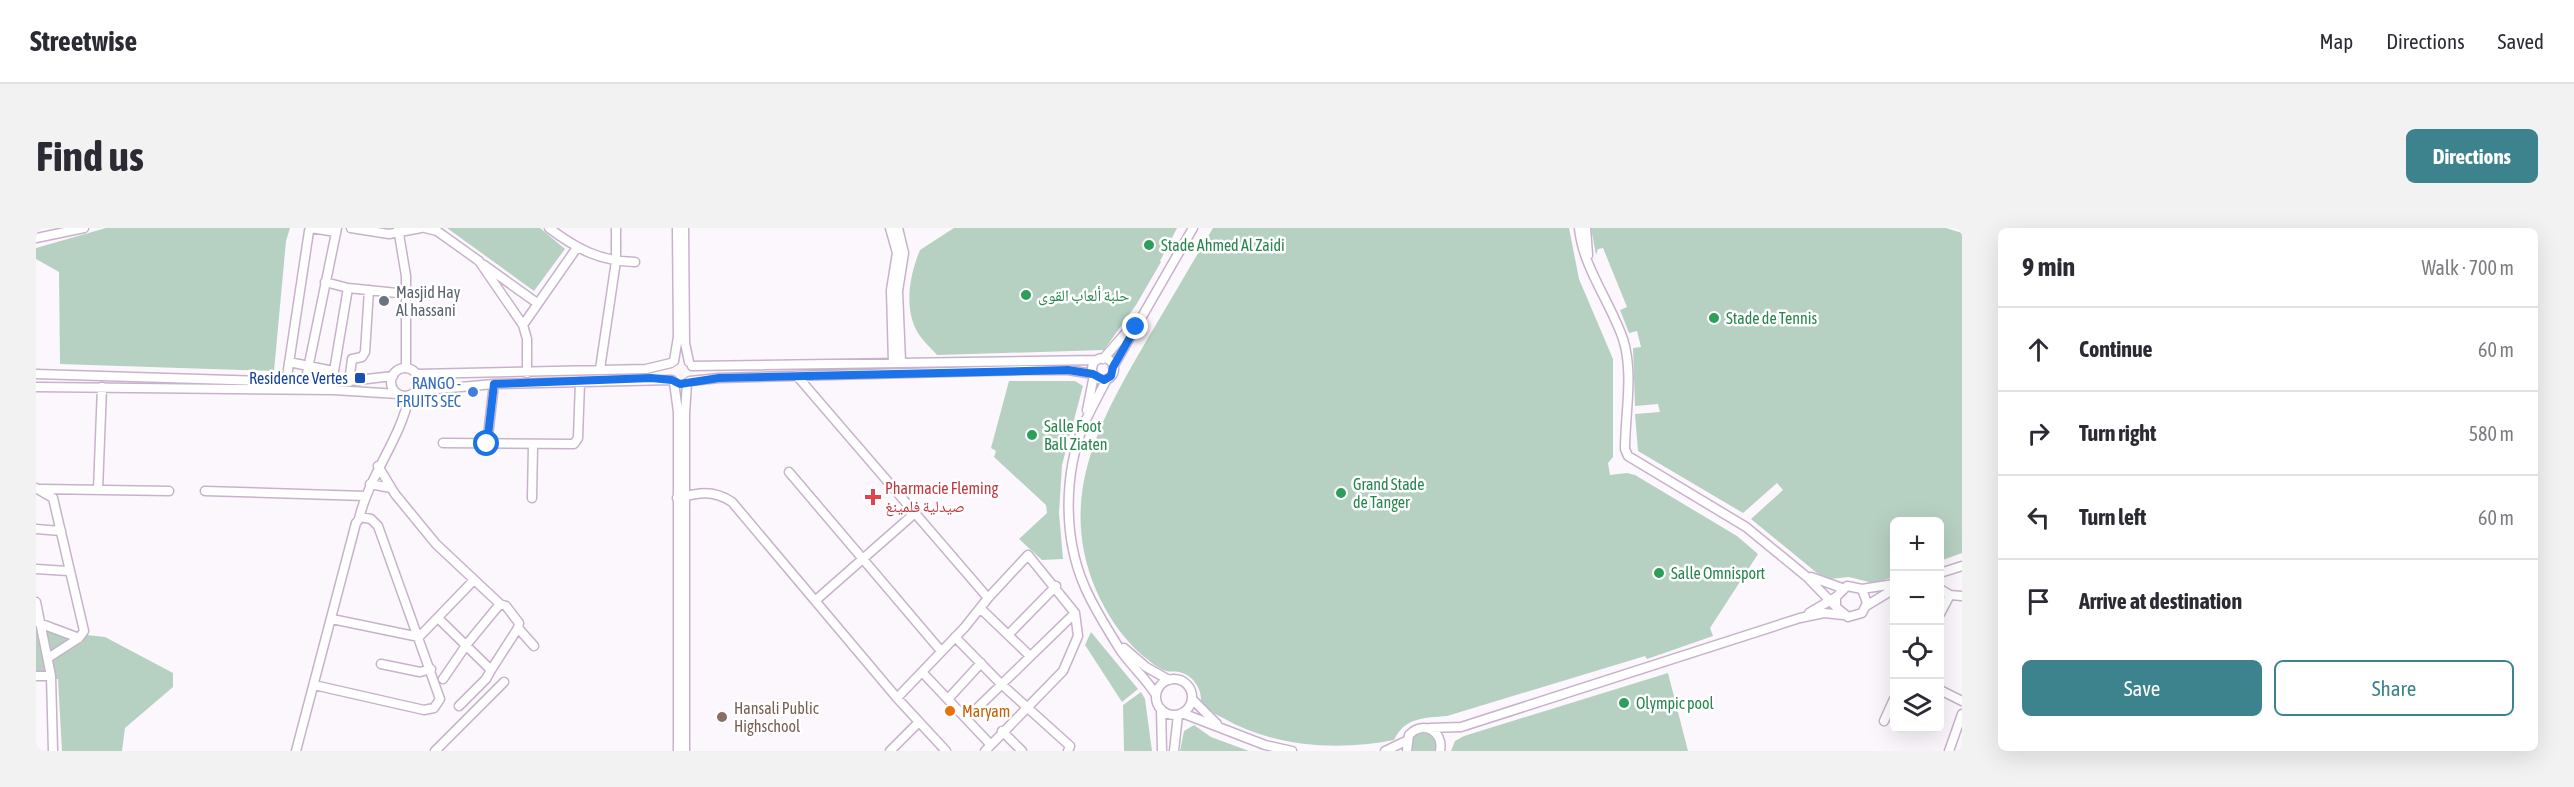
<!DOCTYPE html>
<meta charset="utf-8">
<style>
:root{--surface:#fff;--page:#f2f2f3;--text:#2b2b33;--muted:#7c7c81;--line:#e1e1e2;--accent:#3c838d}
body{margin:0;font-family:"Asap Condensed","Noto Naskh Arabic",sans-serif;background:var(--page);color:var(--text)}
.controls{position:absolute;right:18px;bottom:18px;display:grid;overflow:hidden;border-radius:9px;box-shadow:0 6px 24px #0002}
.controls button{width:54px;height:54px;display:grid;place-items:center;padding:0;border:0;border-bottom:2px solid var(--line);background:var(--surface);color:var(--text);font:30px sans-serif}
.stop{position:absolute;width:18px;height:18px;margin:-14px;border:4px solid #1a73e8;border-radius:50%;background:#fff}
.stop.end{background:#1a73e8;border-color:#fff;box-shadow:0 2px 6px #0008}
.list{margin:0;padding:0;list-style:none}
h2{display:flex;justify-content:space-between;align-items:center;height:78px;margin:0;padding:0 24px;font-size:26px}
h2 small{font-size:20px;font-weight:400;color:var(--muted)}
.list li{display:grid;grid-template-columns:39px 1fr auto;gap:18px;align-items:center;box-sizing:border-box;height:84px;padding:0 24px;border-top:2px solid var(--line)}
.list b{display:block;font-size:22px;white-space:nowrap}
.list em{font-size:20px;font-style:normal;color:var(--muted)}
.actions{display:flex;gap:12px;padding:18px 24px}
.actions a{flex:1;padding:14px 0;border:2px solid var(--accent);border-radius:9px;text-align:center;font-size:21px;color:var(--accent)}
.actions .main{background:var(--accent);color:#fff}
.icon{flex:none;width:33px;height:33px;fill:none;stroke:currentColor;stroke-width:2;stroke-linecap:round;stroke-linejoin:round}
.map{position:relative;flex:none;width:1926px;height:523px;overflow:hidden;border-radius:9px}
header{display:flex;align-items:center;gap:36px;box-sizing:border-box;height:84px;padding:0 30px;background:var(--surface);border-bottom:2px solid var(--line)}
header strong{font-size:28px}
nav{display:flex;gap:33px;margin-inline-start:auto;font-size:21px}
.intro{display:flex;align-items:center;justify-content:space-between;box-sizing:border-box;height:144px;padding:0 36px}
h1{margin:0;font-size:42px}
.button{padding:15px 27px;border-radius:9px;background:var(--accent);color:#fff;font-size:21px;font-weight:700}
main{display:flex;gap:36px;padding:0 36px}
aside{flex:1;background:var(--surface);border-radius:9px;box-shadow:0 6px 24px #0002}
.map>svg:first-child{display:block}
.green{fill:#b6d0c2}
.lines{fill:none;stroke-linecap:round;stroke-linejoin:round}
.minor-casing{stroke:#c8b2cb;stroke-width:11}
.minor{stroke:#fff;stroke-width:8}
.route{stroke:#1a73e8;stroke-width:8}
.leisure-dot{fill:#2e9e5b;stroke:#fff;stroke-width:2}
.worship-dot{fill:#6b7280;stroke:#fff;stroke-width:2}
.transit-dot{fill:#1a4fb4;stroke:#fff;stroke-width:2}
.shop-dot{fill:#3f7fe0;stroke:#fff;stroke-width:2}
.health-dot{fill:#e0444e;stroke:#fff;stroke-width:2}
.food-dot{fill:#e8710a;stroke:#fff;stroke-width:2}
.education-dot{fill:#8d6e63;stroke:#fff;stroke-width:2}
.labels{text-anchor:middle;stroke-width:5;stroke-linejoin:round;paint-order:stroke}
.leisure-label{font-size:16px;fill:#27864d;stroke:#fff;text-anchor:start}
.worship-label{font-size:16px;fill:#5b616d;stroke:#fff;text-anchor:start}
.transit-label{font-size:16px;fill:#164399;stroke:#fff;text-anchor:end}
.shop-label{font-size:16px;fill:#366cbe;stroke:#fff;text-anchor:end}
.health-label{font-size:16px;fill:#be3a42;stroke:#fff;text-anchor:start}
.education-label{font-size:16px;fill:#785e54;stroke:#fff;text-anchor:start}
.food-label{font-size:16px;fill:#c56008;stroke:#fff;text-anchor:start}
</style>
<header>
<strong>Streetwise</strong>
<nav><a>Map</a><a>Directions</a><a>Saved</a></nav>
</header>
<div class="intro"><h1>Find us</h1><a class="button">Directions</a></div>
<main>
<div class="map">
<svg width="1926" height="523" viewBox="0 0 1926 523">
<rect width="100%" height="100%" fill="#fcf7fd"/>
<path class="green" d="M 70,0 L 254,0 L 250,13 L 238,143 L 24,136 L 23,44 L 0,31 L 0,20 Z
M 411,0 L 504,0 L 529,21 L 498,63 Z
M 918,0 L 1141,0 L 1124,33 L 1125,34 L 1100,77 L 1068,122 L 901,127 C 895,120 887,113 882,105 C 867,80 874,46 884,22 Z
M 1177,0 L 1533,0 L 1543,51 L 1577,131 L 1577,229 L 1572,235 L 1574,247 L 1591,245 L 1599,247 L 1701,308 L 1722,326 L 1674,400 L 1677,408 L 1611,431 L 1609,428 L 1411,488 C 1388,490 1369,489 1358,512 C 1301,523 1238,519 1187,490 C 1179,486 1171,482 1165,474 C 1166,461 1157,447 1143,444 C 1139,443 1134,444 1130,443 C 1121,440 1114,433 1107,428 C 1086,410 1071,387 1060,362 C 1020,267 1065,191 1112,110 C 1134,73 1155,37 1177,0 Z
M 1555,0 L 1910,0 L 1926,5 L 1926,325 L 1904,333 L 1904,293 L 1858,293 L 1858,349 L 1837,355 L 1813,349 L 1794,351 L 1781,345 L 1715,291 L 1747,262 L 1741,255 L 1707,285 L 1602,223 L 1599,186 L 1624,184 L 1622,176 L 1599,178 L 1597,120 L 1605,119 L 1601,103 L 1593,105 L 1584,82 L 1591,79 L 1567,20 L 1562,21 L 1560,27 Z
M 973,153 L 1039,153 L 1047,158 L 1026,237 L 1023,285 L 1027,331 L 1006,332 L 983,311 L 1011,285 L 1010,277 L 958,229 L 960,223 L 955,220 Z
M 0,398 L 24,404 L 69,409 L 137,445 L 137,459 L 89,500 L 86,523 L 26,523 L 22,451 L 0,451 Z
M 1055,404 L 1102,461 L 1086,474 L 1049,417 Z
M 1632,445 L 1652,523 L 1415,523 L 1419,513 L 1428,508 Z
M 1105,464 L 1109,471 L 1116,523 L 1088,523 L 1087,477 Z
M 1158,497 L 1175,509 L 1213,523 L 1144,523 L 1148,503 Z
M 1389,503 L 1397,507 L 1401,516 L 1399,523 L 1376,523 L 1377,508 Z"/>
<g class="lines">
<g class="minor-casing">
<path id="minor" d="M 315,0 L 353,6 L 385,0
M 362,0 L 370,48 L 370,140
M 389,0 L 401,3 L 443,33 L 487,97 L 491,111 L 491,145
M 513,0 C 541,21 563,33 599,34
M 648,0 L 649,115 L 653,134
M 854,0 L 861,25 L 855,62 L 857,135
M 862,0 L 868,25 L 862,63 L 865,134
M 1543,0 C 1547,40 1574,73 1587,111 C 1598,145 1589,186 1589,221 L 1592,228 L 1710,299 L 1771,349 L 1800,379
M 1550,0 L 1552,27
M 0,10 L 48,0
M 448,37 L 501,75
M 289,54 L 312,60 L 371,66
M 487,97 L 540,21
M1056 141a11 11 0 1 1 22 0a11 11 0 1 1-22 0Z
M 1067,131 L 1094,100
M 638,133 L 642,109 L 641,0
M 253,134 L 297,143
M 656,138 L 1061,132
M 1077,139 L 1157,0
M355 154a14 14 0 1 1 28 0a14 14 0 1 1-28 0Z
M 564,141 L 580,33 L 580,0
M 0,146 L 296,155 L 357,148
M 381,146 L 610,141 L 635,135
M 761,148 L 952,370
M 1071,151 C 1063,166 1055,181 1048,196 C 1028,245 1027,308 1048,357 C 1057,379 1071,400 1083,420 C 1094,437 1110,450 1120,467
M 654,153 L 683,150 L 987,142 L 1032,142 L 1057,146
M 313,154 L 316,131 L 326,129 L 329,124 L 333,62
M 638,154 L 642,184 L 642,523
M 250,155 L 273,3 L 275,0 L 300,4
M 269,155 L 301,0
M 296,155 L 312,60
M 0,159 L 298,162 L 362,166
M 380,163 L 458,156 L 636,152
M 1051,182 L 1058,147
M 407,215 L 538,216 L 542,210 L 544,154
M 451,216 L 458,156
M 342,238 L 359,266 L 400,316 L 464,376 L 431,416 L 407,451
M 753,244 L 905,423
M 334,256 L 355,260
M 0,260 L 17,270 L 48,403 L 43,410 L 12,430
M 5,261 L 133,263
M 62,262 L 66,159
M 169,263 L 329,268
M 496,270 L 497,217
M 641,270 C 661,265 677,261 696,274 L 861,470 L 910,523
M 323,291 C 333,247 365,211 373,168
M 0,301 L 25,303
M 0,341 L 32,343
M 1904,345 L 1926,338
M 1775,349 L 1806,360
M 1826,361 L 1858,356
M 1904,361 L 1914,367 L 1926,368
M 780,372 L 879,285
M 0,374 L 15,448 L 17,523
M 464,376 L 470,378 L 483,395 L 482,400 L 498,418
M 1830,378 L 1858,361
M 944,380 L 994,428
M 1773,385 L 1800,369 L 1811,358 L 1826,361 L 1831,375 L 1826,385 L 1812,389 L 1800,379 L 1800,369
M 1904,386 L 1914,367
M 402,390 L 455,442 L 450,451 L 423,478
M 296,391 L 383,409 L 437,353
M 3,395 L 43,410
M 973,406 L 1020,358
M 919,409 L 964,455 L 1034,518 L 1032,523
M 1088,420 L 1110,439 L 1133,452
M 345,436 L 384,444 L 395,441
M 455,442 L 482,400
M 886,444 L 954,516
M 0,448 L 15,448
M1120 469a18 18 0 1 1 36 0a18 18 0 1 1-36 0Z
M 1904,462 L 1926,473
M 861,470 L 929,399 L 952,370 L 992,327 L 1039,385 L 1042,408 L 1027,443 L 949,523
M 912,471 L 945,435
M 1156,471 L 1181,496
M 1125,481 L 1126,523
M 1146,485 L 1229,517 L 1256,523
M 931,490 L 1039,385
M 1848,493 L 1858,471
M 1394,500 L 1425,499 L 1764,390 L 1788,385 L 1807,387
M 966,503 L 986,523
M 260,523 L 320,295 L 325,289 L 335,291 L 342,298 L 404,471 L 398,480 L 388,482 L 278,457
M 399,523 L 468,454
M 649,523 L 649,185 L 651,155
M 854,523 L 883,494
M 1138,523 L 1142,487
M 1349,523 L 1370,513
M 1371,523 L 1373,507 C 1387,492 1408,503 1404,523
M 1913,523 L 1926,486"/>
</g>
<use href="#minor" class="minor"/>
</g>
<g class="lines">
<path class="route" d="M 451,216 L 458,156 L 615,150 L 636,152 L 644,156 L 683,150 L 1032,142 L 1057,146 L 1068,152 L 1075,148 L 1077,139 L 1100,99"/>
</g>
<g class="leisure-dot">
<circle cx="1113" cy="17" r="6"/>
<circle cx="990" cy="67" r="6"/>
<circle cx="1678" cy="90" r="6"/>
<circle cx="996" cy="207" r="6"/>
<circle cx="1305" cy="265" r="6"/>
<circle cx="1623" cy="345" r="6"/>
<circle cx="1588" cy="475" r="6"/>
</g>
<circle class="worship-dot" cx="348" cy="73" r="6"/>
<rect class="transit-dot" x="318" y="144" width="12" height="12" rx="3"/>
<circle class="shop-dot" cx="437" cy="164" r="6"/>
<path class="health-dot" d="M834 260h6v6h6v6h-6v6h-6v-6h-6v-6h6z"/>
<circle class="food-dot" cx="914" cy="483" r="6"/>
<circle class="education-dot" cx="686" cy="489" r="6"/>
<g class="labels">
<g class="leisure-label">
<text x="1125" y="23">Stade Ahmed Al Zaidi</text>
<text x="1002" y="73">حلبة ألعاب القوى</text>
<text x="1690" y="96">Stade de Tennis</text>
<text x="1008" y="204">Salle Foot<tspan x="1008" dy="18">Ball Ziaten</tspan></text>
<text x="1317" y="262">Grand Stade<tspan x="1317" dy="18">de Tanger</tspan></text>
<text x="1635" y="351">Salle Omnisport</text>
<text x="1600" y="481">Olympic pool</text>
</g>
<g class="worship-label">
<text x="360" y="70">Masjid Hay<tspan x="360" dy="18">Al hassani</tspan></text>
</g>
<g class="transit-label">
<text x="312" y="156">Residence Vertes</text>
</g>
<g class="shop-label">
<text x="425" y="161">RANGO -<tspan x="425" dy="18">FRUITS SEC</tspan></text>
</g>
<g class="health-label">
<text x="849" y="266">Pharmacie Fleming<tspan x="849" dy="18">صيدلية فلمينغ</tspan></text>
</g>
<g class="education-label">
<text x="698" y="486">Hansali Public<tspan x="698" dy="18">Highschool</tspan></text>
</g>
<g class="food-label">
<text x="926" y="489">Maryam</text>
</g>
</g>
</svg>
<div class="controls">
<button>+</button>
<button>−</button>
<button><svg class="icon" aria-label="locate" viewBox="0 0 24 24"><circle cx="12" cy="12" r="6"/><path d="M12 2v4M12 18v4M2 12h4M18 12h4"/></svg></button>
<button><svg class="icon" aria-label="layers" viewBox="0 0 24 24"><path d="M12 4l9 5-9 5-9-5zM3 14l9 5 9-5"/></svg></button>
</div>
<div class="stop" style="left:451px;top:216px"></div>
<div class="stop end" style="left:1100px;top:99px"></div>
</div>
<aside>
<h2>9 min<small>Walk · 700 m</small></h2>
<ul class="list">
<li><svg class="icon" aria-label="ahead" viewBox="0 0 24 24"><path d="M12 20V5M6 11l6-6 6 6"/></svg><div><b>Continue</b></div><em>60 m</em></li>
<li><svg class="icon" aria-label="right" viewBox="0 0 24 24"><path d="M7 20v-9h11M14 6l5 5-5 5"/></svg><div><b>Turn right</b></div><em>580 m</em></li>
<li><svg class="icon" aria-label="left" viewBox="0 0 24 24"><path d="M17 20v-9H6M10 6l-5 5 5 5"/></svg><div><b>Turn left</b></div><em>60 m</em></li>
<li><svg class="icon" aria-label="arrive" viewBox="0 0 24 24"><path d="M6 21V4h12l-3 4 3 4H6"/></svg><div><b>Arrive at destination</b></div></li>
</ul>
<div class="actions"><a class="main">Save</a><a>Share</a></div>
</aside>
</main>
